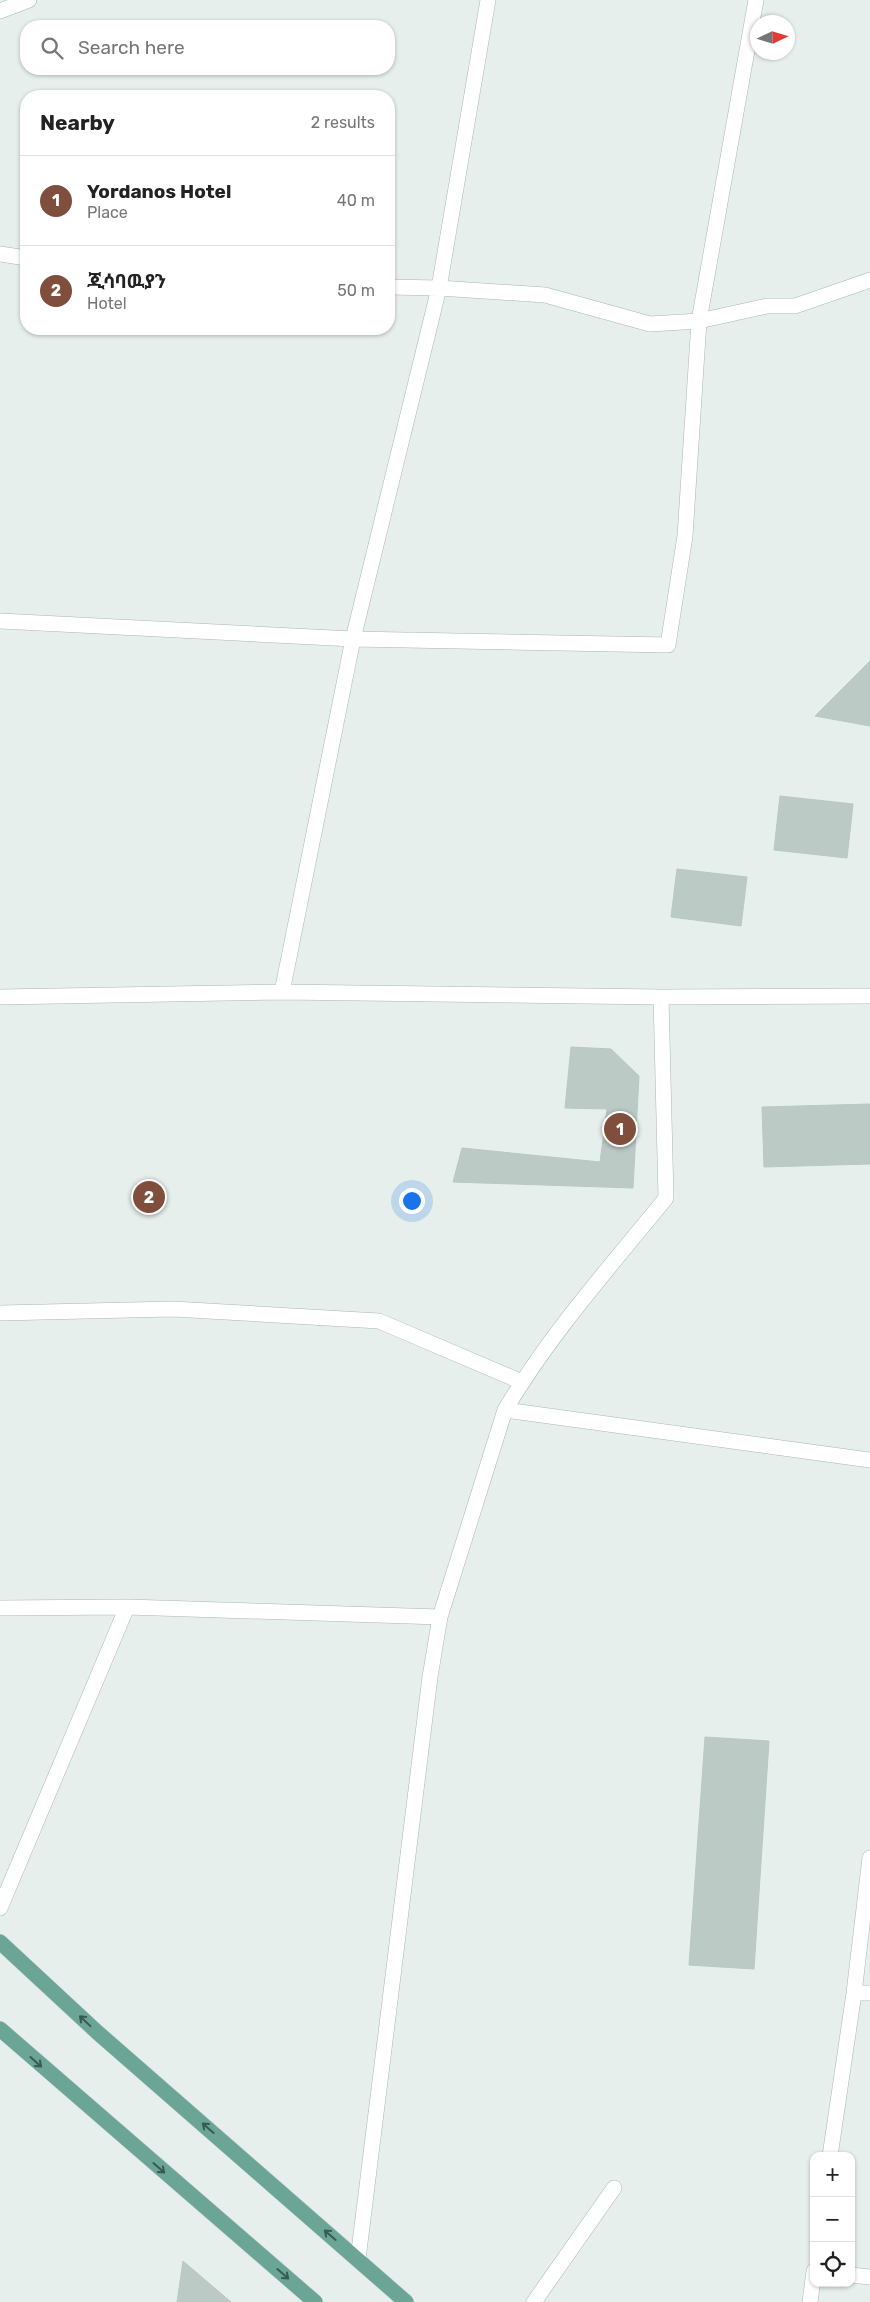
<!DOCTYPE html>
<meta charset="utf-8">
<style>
:root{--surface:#fff;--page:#f6f6f6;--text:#222;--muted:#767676;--line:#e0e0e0;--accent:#804e3d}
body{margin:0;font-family:Rubik,"Noto Sans Ethiopic",sans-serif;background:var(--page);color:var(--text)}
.controls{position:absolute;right:15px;bottom:15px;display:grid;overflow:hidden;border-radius:10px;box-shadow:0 1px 4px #0004}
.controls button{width:45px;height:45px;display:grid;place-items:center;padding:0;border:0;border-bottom:1px solid var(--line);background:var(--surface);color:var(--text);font:25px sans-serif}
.compass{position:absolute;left:750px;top:15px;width:45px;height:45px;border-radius:50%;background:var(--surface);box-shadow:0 1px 4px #0004;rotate:86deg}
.you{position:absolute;left:411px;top:1200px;width:18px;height:18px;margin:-12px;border:4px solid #fff;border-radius:50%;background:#1a73e8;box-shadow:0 0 0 8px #1a73e833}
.badge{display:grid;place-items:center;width:32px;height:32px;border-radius:50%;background:var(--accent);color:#fff;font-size:16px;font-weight:700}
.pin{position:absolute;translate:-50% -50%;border:2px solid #fff;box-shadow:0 1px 5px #0006}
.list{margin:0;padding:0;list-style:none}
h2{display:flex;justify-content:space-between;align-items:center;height:65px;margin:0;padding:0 20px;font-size:21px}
h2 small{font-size:16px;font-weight:400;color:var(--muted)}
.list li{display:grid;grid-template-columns:32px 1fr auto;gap:15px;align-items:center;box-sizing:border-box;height:90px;padding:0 20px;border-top:1px solid var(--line)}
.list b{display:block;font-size:19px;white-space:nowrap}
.list p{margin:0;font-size:16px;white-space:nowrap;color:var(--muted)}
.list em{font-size:16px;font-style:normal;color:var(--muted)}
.icon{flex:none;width:28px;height:28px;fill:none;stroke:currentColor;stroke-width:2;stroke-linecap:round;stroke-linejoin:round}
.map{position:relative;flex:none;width:870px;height:2302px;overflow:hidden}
.search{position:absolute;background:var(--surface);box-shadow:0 1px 4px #0004;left:20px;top:20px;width:375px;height:55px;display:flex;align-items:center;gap:12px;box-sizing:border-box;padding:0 18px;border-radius:20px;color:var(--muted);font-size:19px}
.panel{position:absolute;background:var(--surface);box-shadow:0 1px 4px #0004;left:20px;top:90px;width:375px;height:245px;border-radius:20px}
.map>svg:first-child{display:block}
.building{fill:#bbcac4;stroke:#b8c9c2}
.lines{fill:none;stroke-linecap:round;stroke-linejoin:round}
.minor-casing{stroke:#a8b8b2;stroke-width:16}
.major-casing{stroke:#c2cac8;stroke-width:16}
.minor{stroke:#fff;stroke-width:15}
.major{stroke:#6aa596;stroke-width:15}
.oneway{stroke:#365b51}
</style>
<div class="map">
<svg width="870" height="2302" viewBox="0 0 870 2302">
<rect width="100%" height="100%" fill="#e6efeb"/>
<path class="building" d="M 870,661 L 870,726 L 815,716 Z
M 780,796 L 853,804 L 847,858 L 774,850 Z
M 677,869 L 747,877 L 741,926 L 671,917 Z
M 571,1047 L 611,1049 L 639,1076 L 633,1188 L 453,1182 L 462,1148 L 600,1162 L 607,1109 L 565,1108 Z
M 870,1104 L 870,1164 L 764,1167 L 762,1107 Z
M 705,1737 L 769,1741 L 754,1969 L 689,1965 Z
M 183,2261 L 231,2302 L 177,2302 Z"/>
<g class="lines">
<g class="minor-casing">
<path id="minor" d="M 0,11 L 29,0
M 0,254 L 26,258
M 389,287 L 439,288 L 545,295 L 650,324 L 699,321 L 767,306 L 795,306 L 870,280
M 0,621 L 353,639 L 668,645 L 685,536 L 699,321 L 756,0
M 282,992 L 353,639 L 439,288 L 488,0
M 0,997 L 282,992 L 661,997 L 870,996
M 0,1313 L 173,1309 L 379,1321 L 522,1382
M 505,1410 L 870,1460
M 0,1608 L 127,1607 L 440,1617
M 0,1908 L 127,1607
M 854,1993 L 870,1993
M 830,2156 L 854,1993 L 870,1858
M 358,2259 L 430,1677 L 440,1617 L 505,1410 C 550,1334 610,1267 666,1198 L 661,997
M 851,2275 L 870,2277
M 534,2302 L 614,2188
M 810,2302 L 814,2271"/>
</g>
<g class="major-casing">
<path id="major" d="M 0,1942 L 97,2032 L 406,2302
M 0,2029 L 315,2302"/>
</g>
<use href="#minor" class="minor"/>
<use href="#major" class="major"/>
</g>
<defs><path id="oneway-shaft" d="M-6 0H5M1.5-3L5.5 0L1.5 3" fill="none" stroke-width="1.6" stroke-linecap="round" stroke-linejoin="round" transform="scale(1.25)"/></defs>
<g class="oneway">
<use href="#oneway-shaft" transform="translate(85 2021) rotate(-137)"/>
<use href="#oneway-shaft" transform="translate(36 2062) rotate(42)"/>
<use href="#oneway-shaft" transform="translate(208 2128) rotate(-139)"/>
<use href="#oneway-shaft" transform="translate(159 2168) rotate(41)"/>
<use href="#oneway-shaft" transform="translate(330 2235) rotate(-139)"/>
<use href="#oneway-shaft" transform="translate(283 2274) rotate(41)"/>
</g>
</svg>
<div class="controls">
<button>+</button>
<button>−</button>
<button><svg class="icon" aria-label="locate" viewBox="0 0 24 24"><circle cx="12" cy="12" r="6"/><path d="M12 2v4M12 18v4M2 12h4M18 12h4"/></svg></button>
</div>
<svg class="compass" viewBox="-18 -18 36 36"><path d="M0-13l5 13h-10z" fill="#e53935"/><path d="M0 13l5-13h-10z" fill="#767676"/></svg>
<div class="you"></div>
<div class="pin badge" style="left:620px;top:1129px">1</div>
<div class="pin badge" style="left:149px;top:1197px">2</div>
<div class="search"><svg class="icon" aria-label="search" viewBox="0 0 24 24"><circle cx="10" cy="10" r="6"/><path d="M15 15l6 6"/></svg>Search here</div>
<section class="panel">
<h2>Nearby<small>2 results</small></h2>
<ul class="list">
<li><span class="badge">1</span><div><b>Yordanos Hotel</b><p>Place</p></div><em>40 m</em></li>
<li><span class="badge">2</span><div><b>ጂሳባዉያን</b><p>Hotel</p></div><em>50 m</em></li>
</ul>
</section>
</div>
